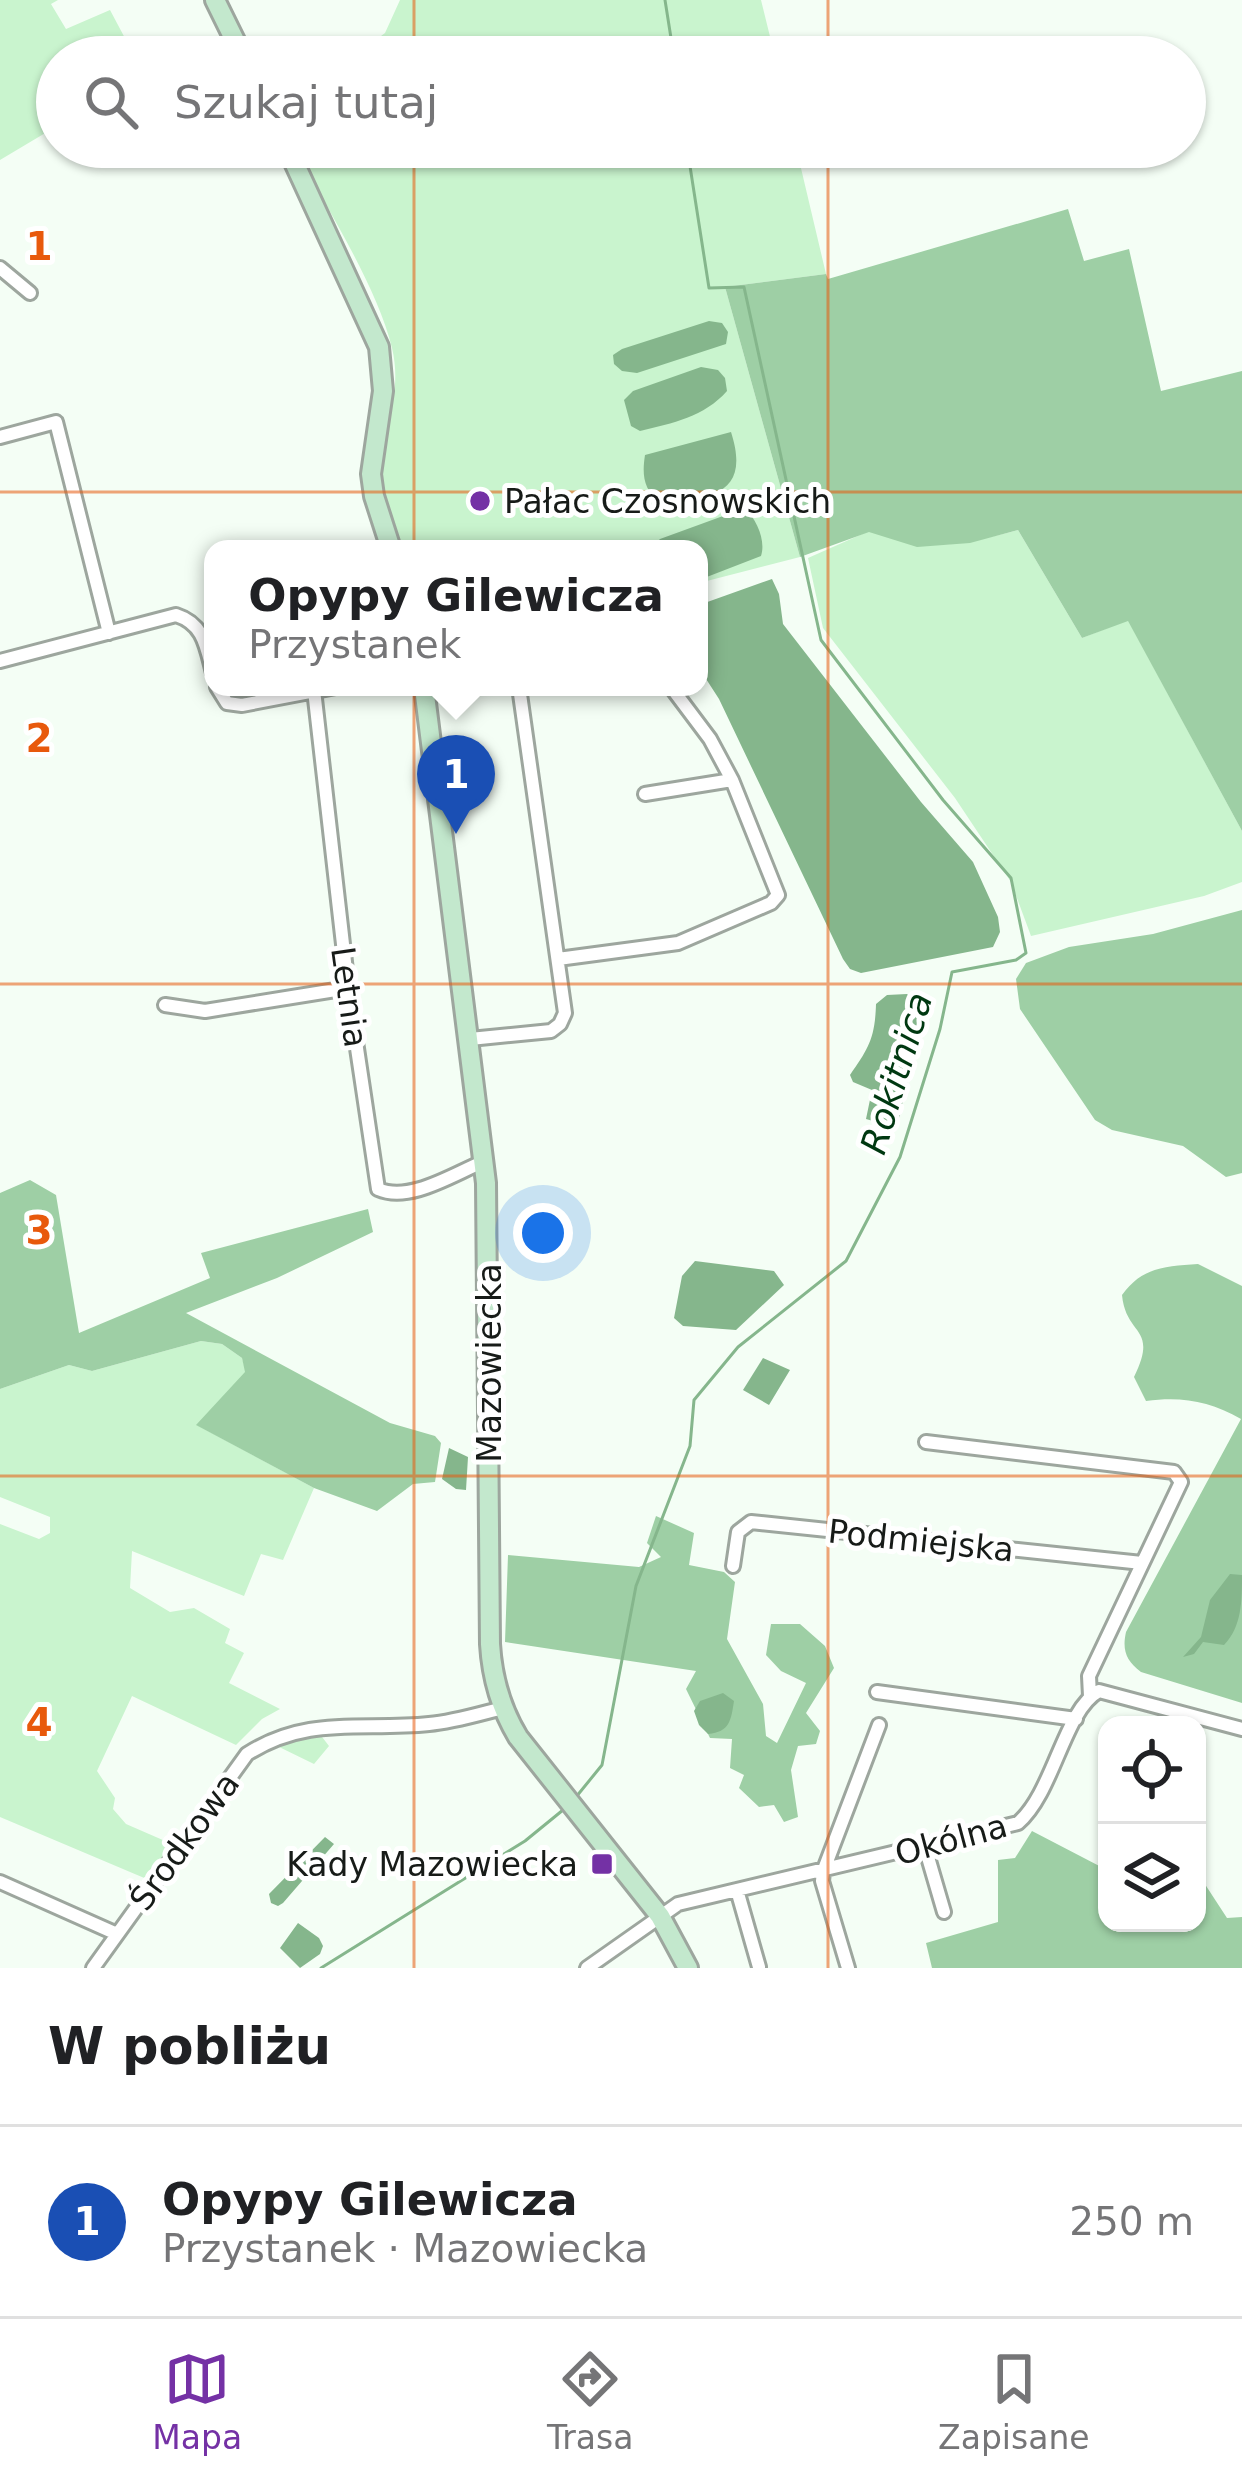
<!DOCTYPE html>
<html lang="pl">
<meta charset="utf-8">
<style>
:root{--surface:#fff;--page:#f2f2f2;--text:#202124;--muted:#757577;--line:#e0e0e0;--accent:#7431a5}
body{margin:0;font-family:"DejaVu Sans",sans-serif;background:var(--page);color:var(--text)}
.controls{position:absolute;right:36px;bottom:36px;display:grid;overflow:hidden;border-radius:24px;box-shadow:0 3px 9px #0004}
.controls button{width:108px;height:108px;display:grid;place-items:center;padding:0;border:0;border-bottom:3px solid var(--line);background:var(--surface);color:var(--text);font:60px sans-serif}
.you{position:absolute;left:543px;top:1233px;width:42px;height:42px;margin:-30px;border:9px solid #fff;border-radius:50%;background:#1a73e8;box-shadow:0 0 0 18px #1a73e833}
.badge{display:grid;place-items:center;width:78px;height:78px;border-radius:50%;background:var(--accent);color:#fff;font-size:39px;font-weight:700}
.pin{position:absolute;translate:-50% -99px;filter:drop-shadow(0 3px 6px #0008)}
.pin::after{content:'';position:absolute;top:63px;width:42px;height:36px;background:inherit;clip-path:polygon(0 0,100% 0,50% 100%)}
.popup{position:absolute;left:204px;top:540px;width:504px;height:156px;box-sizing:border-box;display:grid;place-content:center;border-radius:24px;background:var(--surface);filter:drop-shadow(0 3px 9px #0005);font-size:39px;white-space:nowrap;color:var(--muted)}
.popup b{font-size:45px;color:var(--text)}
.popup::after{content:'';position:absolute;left:50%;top:100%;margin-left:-24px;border:24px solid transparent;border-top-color:var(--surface)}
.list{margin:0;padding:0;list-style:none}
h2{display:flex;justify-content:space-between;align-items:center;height:156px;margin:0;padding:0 48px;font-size:51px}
h2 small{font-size:39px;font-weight:400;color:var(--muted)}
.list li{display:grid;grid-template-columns:78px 1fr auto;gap:36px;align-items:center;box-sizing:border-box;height:192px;padding:0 48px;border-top:3px solid var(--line)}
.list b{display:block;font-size:45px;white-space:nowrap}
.list p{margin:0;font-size:39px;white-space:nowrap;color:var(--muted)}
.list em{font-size:39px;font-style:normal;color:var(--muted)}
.icon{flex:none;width:66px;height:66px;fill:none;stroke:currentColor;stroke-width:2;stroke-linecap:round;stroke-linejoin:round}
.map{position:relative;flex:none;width:1242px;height:1968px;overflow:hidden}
.search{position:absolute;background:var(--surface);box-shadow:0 3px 9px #0004;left:36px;right:36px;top:36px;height:132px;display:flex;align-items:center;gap:30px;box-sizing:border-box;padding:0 42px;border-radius:66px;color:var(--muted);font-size:45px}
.sheet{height:348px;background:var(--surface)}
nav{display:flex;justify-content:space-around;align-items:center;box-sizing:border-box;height:168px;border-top:3px solid var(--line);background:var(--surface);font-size:33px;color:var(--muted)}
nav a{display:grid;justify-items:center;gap:6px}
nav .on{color:var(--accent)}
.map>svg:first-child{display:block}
.green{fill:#c9f4ce}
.forest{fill:#9ecfa5}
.water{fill:#85b68c}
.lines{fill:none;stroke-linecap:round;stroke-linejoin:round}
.stream{stroke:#85b68c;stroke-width:3}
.street-casing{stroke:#9da69e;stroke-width:18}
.secondary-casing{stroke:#9da69e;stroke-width:24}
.street{stroke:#fff;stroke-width:12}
.secondary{stroke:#c3e8cd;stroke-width:18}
.grid{fill:none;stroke:#e8590c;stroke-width:3;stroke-opacity:0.55}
.poi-dot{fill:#7431a5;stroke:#fff;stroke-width:4.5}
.labels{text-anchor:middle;stroke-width:10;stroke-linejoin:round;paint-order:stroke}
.poi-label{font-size:33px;fill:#171b18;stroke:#fff;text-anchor:start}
.street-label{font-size:33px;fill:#171b18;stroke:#fff}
.water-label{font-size:36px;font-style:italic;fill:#003811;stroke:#fff}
.grid-label{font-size:39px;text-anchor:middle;font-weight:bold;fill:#e8590c;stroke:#fff;stroke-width:10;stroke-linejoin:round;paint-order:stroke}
</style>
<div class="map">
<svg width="1242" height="1968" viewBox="0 0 1242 1968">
<rect width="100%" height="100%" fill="#f4fef5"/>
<path class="green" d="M 0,0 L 58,0 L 51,4 L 66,29 L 110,10 L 135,57 L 57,57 L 57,126 L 0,160 Z
M 400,0 L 761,0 L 775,57 L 367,57 L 365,48 L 385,33 Z
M 294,147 L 796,147 L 826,274 L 725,287 L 800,557 L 699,583 L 699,549 L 398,549 C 391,523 379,494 381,467 C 383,424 403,395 392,348 C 377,286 325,205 294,147 Z
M 1018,530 L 1082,638 L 1128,620 L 1242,831 L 1242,882 L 1204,896 L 1031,936 L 1011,882 L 955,798 L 823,628 L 808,558 L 869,531 C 932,551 954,547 1018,530 Z
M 201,1341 L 222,1344 L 242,1358 L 246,1372 L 197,1425 L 314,1488 L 283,1560 L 261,1554 L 244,1596 L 132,1551 L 130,1588 L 170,1612 L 194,1608 L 230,1629 L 225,1643 L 244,1653 L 229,1683 L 280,1709 L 262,1719 L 236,1745 L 132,1696 L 97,1771 L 115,1798 L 113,1809 L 126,1824 L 172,1844 L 149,1880 L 0,1817 L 0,1524 L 39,1539 L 50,1533 L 50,1517 L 0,1497 L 0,1389 L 69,1365 L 92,1371 Z
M 319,1733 L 329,1746 L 314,1764 L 273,1744 Z"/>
<path class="forest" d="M 1068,209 L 1084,261 L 1129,249 L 1161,391 L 1242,371 L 1242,831 L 1128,621 L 1082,638 L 1018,530 L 970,543 L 917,547 L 869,532 L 800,557 L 725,287 L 826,274 L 828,279 Z
M 1242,910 L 1242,1173 L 1226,1177 L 1183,1146 L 1112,1130 L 1095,1120 L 1020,1009 L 1016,979 L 1026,963 L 1069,947 L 1153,934 Z
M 30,1180 L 56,1195 L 79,1333 L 210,1278 L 201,1253 L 368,1209 L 373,1232 L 277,1278 L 186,1313 L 390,1423 L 435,1436 L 441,1443 L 435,1482 L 413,1484 L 377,1511 L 314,1488 L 196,1425 L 245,1372 L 242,1358 L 222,1344 L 201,1341 L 92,1371 L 69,1365 L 0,1389 L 0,1193 Z
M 1198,1264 L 1242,1286 L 1242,1703 L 1141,1672 C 1126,1661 1122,1650 1126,1632 L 1241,1419 C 1210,1401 1181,1396 1146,1401 L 1134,1377 C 1159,1326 1126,1337 1122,1295 C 1142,1267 1166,1266 1198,1264 Z
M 656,1516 L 694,1533 L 689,1565 L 724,1572 L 735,1582 L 727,1639 L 763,1704 L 766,1736 L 777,1743 L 806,1683 L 781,1671 L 766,1655 L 771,1624 L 800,1624 L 825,1646 L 834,1668 L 806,1713 L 820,1731 L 816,1744 L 798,1746 L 791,1770 L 798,1817 L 784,1822 L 774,1805 L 759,1807 L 739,1788 L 744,1775 L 730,1768 L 732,1739 L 710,1738 L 686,1689 L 696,1671 L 505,1642 L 508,1555 L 639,1567 L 661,1557 L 647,1543 Z
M 1032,1831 L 1107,1870 L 1107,1923 L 1197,1923 L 1197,1872 L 1227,1918 L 1242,1917 L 1242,1968 L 932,1968 L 926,1943 L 998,1922 L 998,1860 L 1015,1858 Z"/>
<path class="water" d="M 709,321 L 722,323 L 728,332 L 726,344 L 637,373 L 622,371 L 614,364 L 613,355 L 622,349 Z
M 701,367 L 718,370 L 725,378 L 727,391 C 704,417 673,423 640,431 L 631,426 L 624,400 L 633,391 Z
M 731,432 C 751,494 712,499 660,502 C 643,490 642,474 645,455 Z
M 745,508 C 757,520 766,541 761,556 L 699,580 L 699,549 L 649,549 L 660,539 Z
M 772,579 L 779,594 L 783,624 L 921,802 L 973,862 L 998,917 L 1000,932 L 993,947 L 861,973 L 850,969 L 843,959 L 719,699 L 699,668 L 699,605 Z
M 887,995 L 907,994 L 914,1000 C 924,1044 906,1081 898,1125 L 894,1127 L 866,1119 L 872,1090 L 853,1082 L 850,1075 C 868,1049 875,1039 876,1004 Z
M 695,1261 L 774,1271 L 784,1285 L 736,1330 L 683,1326 L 674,1318 L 682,1276 Z
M 763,1358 L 790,1370 L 769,1405 L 743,1390 Z
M 449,1448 L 468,1457 L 466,1490 L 456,1489 L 442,1479 Z
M 1230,1574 L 1242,1575 C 1242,1600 1242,1627 1224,1645 L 1203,1642 L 1194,1654 L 1183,1657 L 1201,1637 L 1210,1600 Z
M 723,1693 L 734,1701 C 731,1720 730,1732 708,1734 L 699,1725 L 694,1711 L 700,1701 Z
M 325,1837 L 334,1844 L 283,1903 L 278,1906 L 271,1903 L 269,1894 Z
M 298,1923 L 319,1938 L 323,1946 L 320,1954 L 300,1968 L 280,1948 Z"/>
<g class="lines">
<path class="stream" d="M 665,0 L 674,57
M 576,1797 L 602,1765 L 636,1586 L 690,1446 L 694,1400 L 738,1347 L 846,1261 L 900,1157 L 940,1029 L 952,972 L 1016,960 L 1026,953 L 1011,878 L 943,800 L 821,640 L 744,287 L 709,288 L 687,147
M 321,1968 L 525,1841 L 563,1810"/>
<g class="street-casing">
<path id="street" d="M 0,268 L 30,293
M 0,437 L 56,422 L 109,633
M 0,661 L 176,615 C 204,624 206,646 213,673
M 217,687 L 227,703 L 242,705 L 336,687
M 314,690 L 348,988 L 378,1189 C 410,1203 453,1174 485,1161
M 645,794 L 732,780
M 558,959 L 678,943 L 771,903 L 778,895 L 732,780 L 710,739 L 671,687
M 165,1005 L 205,1011 L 348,988
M 470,1039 L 551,1031 L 560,1024 L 565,1013 L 519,687
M 926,1442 L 1174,1472 L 1181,1482 L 1089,1676 L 1090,1696
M 733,1566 L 738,1532 L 751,1522 L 1142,1563
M 877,1692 L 1076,1719
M 925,1847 L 944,1912
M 0,1882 L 117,1934
M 737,1890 L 759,1967
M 93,1968 L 247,1754 C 308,1715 362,1731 429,1724 C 453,1722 479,1714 503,1708
M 587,1968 L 678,1904 L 1018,1823 C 1054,1792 1064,1710 1099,1691 L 1242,1729
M 848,1968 L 822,1881 L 823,1872 L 879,1725"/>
</g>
<g class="secondary-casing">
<path id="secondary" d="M 215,0 L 243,57
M 287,147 L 379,347 L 383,391 L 371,474 L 374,496 L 391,549
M 424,687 L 486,1183 L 490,1644 C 492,1678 500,1707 518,1737 L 660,1916 L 688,1968"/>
</g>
<use href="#street" class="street"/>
<use href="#secondary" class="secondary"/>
</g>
<path class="grid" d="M 414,0 L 414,57M 828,0 L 828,57M 414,147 L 414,1968M 828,147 L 828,1968M 0,492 L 1242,492M 0,984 L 1242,984M 0,1476 L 1242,1476"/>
<g class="poi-dot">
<circle cx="480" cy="501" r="12"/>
<rect x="590" y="1852" width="24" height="24" rx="6"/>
</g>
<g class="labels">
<g class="poi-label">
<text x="504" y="513">Pałac Czosnowskich</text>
<text x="578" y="1876" text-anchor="end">Kady Mazowiecka</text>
</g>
<g class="street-label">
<text transform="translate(350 997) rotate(82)" y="12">Letnia</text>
<text transform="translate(489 1363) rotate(-90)" y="12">Mazowiecka</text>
<text transform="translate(921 1540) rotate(6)" y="12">Podmiejska</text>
<text transform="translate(951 1839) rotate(-15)" y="12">Okólna</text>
<text transform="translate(184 1841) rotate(-54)" y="12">Środkowa</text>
</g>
<g class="water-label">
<text transform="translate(896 1073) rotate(-73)" y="13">Rokitnica</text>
</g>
</g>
<g class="grid-label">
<text x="39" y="260">1</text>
<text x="39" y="752">2</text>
<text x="39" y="1244">3</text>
<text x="39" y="1736">4</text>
</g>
</svg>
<div class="controls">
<button><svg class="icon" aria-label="locate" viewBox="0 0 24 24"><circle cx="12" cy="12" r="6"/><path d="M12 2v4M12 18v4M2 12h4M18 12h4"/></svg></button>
<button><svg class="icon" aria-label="layers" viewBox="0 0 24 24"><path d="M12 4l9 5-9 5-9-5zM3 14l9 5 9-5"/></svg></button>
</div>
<div class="you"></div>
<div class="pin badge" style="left:456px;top:834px;background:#1a4fb4">1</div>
<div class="popup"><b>Opypy Gilewicza</b>Przystanek</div>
<div class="search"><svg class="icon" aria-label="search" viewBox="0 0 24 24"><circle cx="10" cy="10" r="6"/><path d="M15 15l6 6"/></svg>Szukaj tutaj</div>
</div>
<section class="sheet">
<h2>W pobliżu<small></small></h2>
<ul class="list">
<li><span class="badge" style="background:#1a4fb4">1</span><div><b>Opypy Gilewicza</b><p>Przystanek · Mazowiecka</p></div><em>250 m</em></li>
</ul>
</section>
<nav>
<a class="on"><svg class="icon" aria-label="map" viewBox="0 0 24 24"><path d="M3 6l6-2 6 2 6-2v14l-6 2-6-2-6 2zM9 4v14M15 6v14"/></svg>Mapa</a>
<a><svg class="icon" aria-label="directions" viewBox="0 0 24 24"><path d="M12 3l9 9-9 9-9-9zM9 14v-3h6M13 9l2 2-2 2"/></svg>Trasa</a>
<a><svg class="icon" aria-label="saved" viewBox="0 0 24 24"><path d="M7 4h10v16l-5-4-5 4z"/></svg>Zapisane</a>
</nav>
